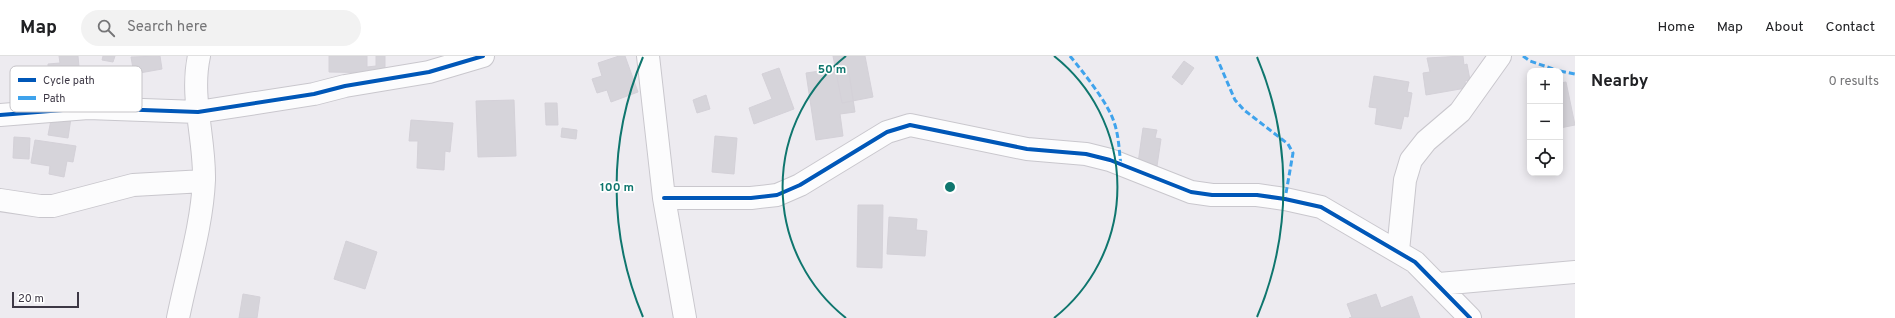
<!DOCTYPE html>
<meta charset="utf-8">
<style>
:root{--surface:#fff;--page:#f2f2f2;--text:#202124;--muted:#757577;--line:#e0e0e0}
body{margin:0;font-family:Overpass,sans-serif;background:var(--page);color:var(--text)}
.controls{position:absolute;right:12px;top:12px;display:grid;overflow:hidden;border-radius:8px;box-shadow:0 2px 10px #0003}
.controls button{width:36px;height:36px;display:grid;place-items:center;padding:0;border:0;border-bottom:1px solid var(--line);background:var(--surface);color:var(--text);font:20px sans-serif}
.scale{position:absolute;left:12px;bottom:10px;width:67px;box-sizing:border-box;padding-left:4px;border:2px solid #3d3845;border-top:0;font-size:11px;line-height:14px;white-space:nowrap;color:#3d3845;-webkit-text-stroke:3px #fff;paint-order:stroke}
.list{margin:0;padding:0;list-style:none}
h2{display:flex;justify-content:space-between;align-items:center;height:52px;margin:0;padding:0 16px;font-size:17px}
h2 small{font-size:13px;font-weight:400;color:var(--muted)}
.icon{flex:none;width:22px;height:22px;fill:none;stroke:currentColor;stroke-width:2;stroke-linecap:round;stroke-linejoin:round}
.map{position:relative;flex:none;width:1575px;height:262px;overflow:hidden}
header{display:flex;align-items:center;gap:24px;box-sizing:border-box;height:56px;padding:0 20px;background:var(--surface);border-bottom:1px solid var(--line)}
header strong{font-size:19px}
nav{display:flex;gap:22px;margin-inline-start:auto;font-size:14px}
.search{width:280px;height:36px;background:var(--page);display:flex;align-items:center;gap:10px;box-sizing:border-box;padding:0 14px;border-radius:22px;color:var(--muted);font-size:15px}
main{display:flex}
aside{flex:1;background:var(--surface)}
.map>svg:first-child{display:block}
.building{fill:#d6d4da;stroke:#d4d1d8}
.lines{fill:none;stroke-linecap:round;stroke-linejoin:round}
.minor-casing{stroke:#c9c7cd;stroke-width:24}
.minor{stroke:#fcfcfd;stroke-width:22}
.quiet{stroke:#3fa3ec;stroke-width:3;stroke-dasharray:6 3;stroke-linecap:butt}
.cycleway-casing{stroke:#fff;stroke-width:6}
.cycleway{stroke:#0057b8;stroke-width:4}
.ring{fill:none;stroke:#0f766e;stroke-width:2}
.key{fill:#fff;stroke:#c5c3c7;stroke-width:1}
.key-label{font-size:11px;fill:#3d3845}
.centre{fill:#0f766e;stroke:#fff;stroke-width:2}
.ring-label{font-size:12px;text-anchor:middle;font-weight:bold;fill:#0f766e;stroke:#fff;stroke-width:3.5;stroke-linejoin:round;paint-order:stroke}
</style>
<header>
<strong>Map</strong>
<div class="search"><svg class="icon" aria-label="search" viewBox="0 0 24 24"><circle cx="10" cy="10" r="6"/><path d="M15 15l6 6"/></svg>Search here</div>
<nav><a>Home</a><a>Map</a><a>About</a><a>Contact</a></nav>
</header>
<main>
<div class="map">
<svg width="1575" height="262" viewBox="0 0 1575 262">
<rect width="100%" height="100%" fill="#edebf0"/>
<path class="building" d="M 59,0 L 78,0 L 80,22 L 49,25 L 48,8 L 60,7 Z
M 103,0 L 115,0 L 113,6 L 102,4 Z
M 160,0 L 162,13 L 134,18 L 131,1 Z
M 329,0 L 367,0 L 367,11 L 376,10 L 376,0 L 385,0 L 385,17 L 329,16 Z
M 619,0 L 625,0 L 638,36 L 611,46 L 607,34 L 597,37 L 592,23 L 602,20 L 598,7 Z
M 833,0 L 865,0 L 873,41 L 842,47 Z
M 1463,0 L 1464,9 L 1467,8 L 1470,24 L 1465,25 L 1466,32 L 1426,39 L 1423,17 L 1430,16 L 1427,2 Z
M 1184,5 L 1194,12 L 1182,29 L 1172,21 Z
M 848,11 L 855,56 L 840,58 L 843,80 L 816,84 L 806,17 Z
M 779,12 L 794,53 L 754,68 L 749,52 L 772,43 L 762,18 Z
M 1374,20 L 1409,26 L 1407,36 L 1412,37 L 1408,61 L 1404,60 L 1401,73 L 1375,68 L 1377,52 L 1369,51 Z
M 1566,26 L 1575,69 L 1560,72 L 1560,27 Z
M 706,39 L 710,53 L 697,57 L 693,44 Z
M 514,44 L 516,100 L 478,101 L 476,45 Z
M 545,47 L 557,47 L 558,69 L 546,69 Z
M 52,59 L 71,62 L 68,82 L 48,79 Z
M 411,64 L 453,67 L 450,96 L 445,95 L 444,114 L 417,112 L 418,85 L 409,85 Z
M 562,72 L 577,74 L 576,83 L 561,81 Z
M 1143,72 L 1157,74 L 1155,82 L 1161,83 L 1157,110 L 1138,107 Z
M 715,80 L 737,82 L 734,118 L 712,116 Z
M 14,81 L 30,82 L 29,103 L 13,102 Z
M 35,84 L 76,90 L 73,106 L 67,105 L 64,121 L 49,118 L 50,110 L 31,107 Z
M 858,149 L 883,149 L 882,212 L 857,211 Z
M 889,161 L 917,163 L 916,174 L 927,175 L 925,200 L 887,198 Z
M 346,185 L 377,196 L 365,233 L 334,223 Z
M 243,238 L 260,241 L 257,262 L 239,262 Z
M 1376,238 L 1381,252 L 1412,240 L 1420,262 L 1349,262 L 1352,261 L 1347,248 Z"/>
<g class="lines">
<g class="minor-casing">
<path id="minor" d="M 648,0 L 664,142 L 685,262
M 0,59 L 88,52 L 198,56 L 314,38 L 345,30 L 429,16 L 483,0
M 664,142 L 751,142 L 777,139 L 800,129 L 887,76 L 910,69 L 1027,93 L 1086,98 L 1110,104 L 1191,136 L 1212,139 L 1257,139 L 1285,143 L 1321,151 L 1415,206 L 1470,262
M 0,144 L 40,150 L 53,150 L 133,129 L 204,125
M 1398,195 L 1405,124 L 1411,104 L 1426,85 L 1460,56 L 1500,0
M 1439,228 L 1575,216
M 178,262 C 187,217 202,170 204,124 C 205,82 190,41 199,0"/>
</g>
<use href="#minor" class="minor"/>
<path class="quiet" d="M 1070,0 C 1083,16 1108,47 1114,66 C 1119,80 1119,95 1121,109
M 1216,0 L 1235,44 L 1244,54 L 1288,88 L 1293,97 L 1285,143
M 1523,0 L 1530,5 L 1559,15
M 1560,15 L 1575,18"/>
<g class="cycleway-casing">
<path id="cycleway" d="M 0,59 L 88,52 L 198,56 L 314,38 L 345,30 L 429,16 L 483,0
M 664,142 L 751,142 L 777,139 L 800,129 L 887,76 L 910,69 L 1027,93 L 1086,98 L 1110,104 L 1191,136 L 1212,139 L 1257,139 L 1285,143 L 1321,151 L 1415,206 L 1470,262"/>
</g>
<use href="#cycleway" class="cycleway"/>
</g>
<g class="ring">
<path d="M846 262A167 167 0 0 1 846 0M1054 0A167 167 0 0 1 1054 262"/>
<path d="M643 261A333 333 0 0 1 643 1M1257 1A333 333 0 0 1 1257 261"/>
</g>
<rect x="10" y="10" width="132" height="46" rx="6" class="key"/>
<rect x="18" y="22" width="18" height="4" fill="#0057b8"/>
<rect x="18" y="40" width="18" height="4" fill="#3fa3ec"/>
<g class="key-label">
<text x="43" y="28">Cycle path</text>
<text x="43" y="46">Path</text>
</g>
<circle cx="950" cy="131" r="6" class="centre"/>
<g class="ring-label">
<text x="832" y="17">50 m</text>
<text x="617" y="135">100 m</text>
</g>
</svg>
<div class="controls">
<button>+</button>
<button>−</button>
<button><svg class="icon" aria-label="locate" viewBox="0 0 24 24"><circle cx="12" cy="12" r="6"/><path d="M12 2v4M12 18v4M2 12h4M18 12h4"/></svg></button>
</div>
<div class="scale">20 m</div>
</div>
<aside>
<h2>Nearby<small>0 results</small></h2>
<ul class="list">
</ul>
</aside>
</main>
